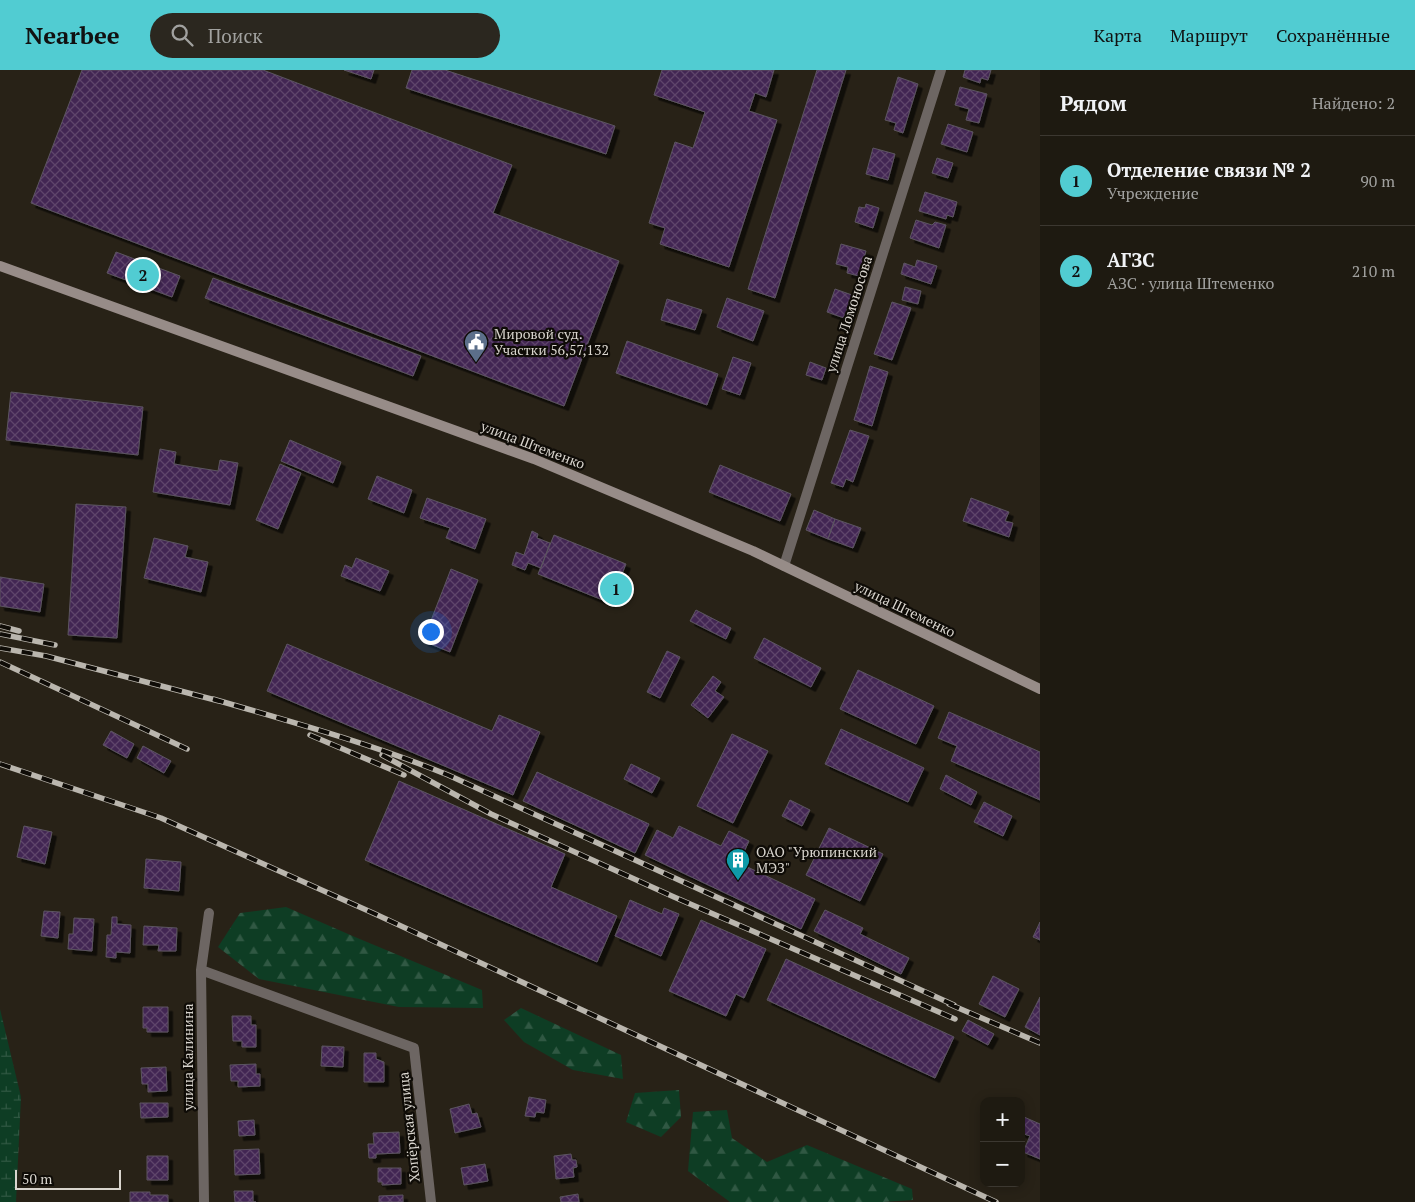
<!DOCTYPE html>
<html lang="ru">
<meta charset="utf-8">
<style>
:root{--surface:#1e1a11;--page:#2b271f;--text:#f1f3f6;--muted:#a1a19f;--line:#3c3831;--accent:#51ccd2}
body{margin:0;font-family:"PT Serif",serif;background:var(--page);color:var(--text)}
.controls{position:absolute;right:15px;bottom:15px;display:grid;overflow:hidden;border-radius:10px;box-shadow:0 2px 12px #0003}
.controls button{width:45px;height:45px;display:grid;place-items:center;padding:0;border:0;border-bottom:1px solid var(--line);background:var(--surface);color:var(--text);font:25px sans-serif}
.scale{position:absolute;left:15px;bottom:12px;width:106px;box-sizing:border-box;padding-left:5px;border:2px solid #d9d5ce;border-top:0;font-size:14px;line-height:18px;white-space:nowrap;color:#d9d5ce;-webkit-text-stroke:4px #0f0c07;paint-order:stroke}
.you{position:absolute;left:430px;top:561px;width:18px;height:18px;margin:-12px;border:4px solid #fff;border-radius:50%;background:#1a73e8;box-shadow:0 0 0 8px #1a73e833}
.badge{display:grid;place-items:center;width:32px;height:32px;border-radius:50%;background:var(--accent);color:#111;font-size:16px;font-weight:700}
.pin{position:absolute;translate:-50% -50%;border:2px solid #fff;box-shadow:0 1px 5px #0006}
.list{margin:0;padding:0;list-style:none}
h2{display:flex;justify-content:space-between;align-items:center;height:65px;margin:0;padding:0 20px;font-size:21px}
h2 small{font-size:16px;font-weight:400;color:var(--muted)}
.list li{display:grid;grid-template-columns:32px 1fr auto;gap:15px;align-items:center;box-sizing:border-box;height:90px;padding:0 20px;border-top:1px solid var(--line)}
.list b{display:block;font-size:19px;white-space:nowrap}
.list p{margin:0;font-size:16px;white-space:nowrap;color:var(--muted)}
.list em{font-size:16px;font-style:normal;color:var(--muted)}
.icon{flex:none;width:28px;height:28px;fill:none;stroke:currentColor;stroke-width:2;stroke-linecap:round;stroke-linejoin:round}
.map{position:relative;flex:none;width:1040px;height:1132px;overflow:hidden}
header{display:flex;align-items:center;gap:30px;box-sizing:border-box;height:70px;padding:0 25px;background:var(--accent);color:#111}
header strong{font-size:24px}
nav{display:flex;gap:28px;margin-inline-start:auto;font-size:18px}
.search{width:350px;height:45px;background:var(--page);display:flex;align-items:center;gap:12px;box-sizing:border-box;padding:0 18px;border-radius:28px;color:var(--muted);font-size:19px}
main{display:flex}
aside{flex:1;background:var(--surface)}
.map>svg:first-child{display:block}
.forest{fill:url(#forest-firs)}
.wetland{fill:url(#wetland-marsh)}
.building{fill:url(#building-cross-hatch);stroke:#5c5561;filter:url(#shadow)}
.lines{fill:none;stroke-linecap:round;stroke-linejoin:round}
.street{stroke:#6d6663;stroke-width:10}
.secondary{stroke:#978c88;stroke-width:10}
.rail-casing{stroke:#bab6ae;stroke-width:5.5}
.rail{stroke:#0f0c07;stroke-width:4;stroke-dasharray:11;stroke-linecap:butt}
.labels{text-anchor:middle;stroke-width:4.5;stroke-linejoin:round;paint-order:stroke}
.street-label{font-size:14px;fill:#d9d5ce;stroke:#0f0c07}
.poi-label{font-size:14px;fill:#d9d5ce;stroke:#0f0c07;text-anchor:start}
</style>
<header>
<strong>Nearbee</strong>
<div class="search"><svg class="icon" aria-label="search" viewBox="0 0 24 24"><circle cx="10" cy="10" r="6"/><path d="M15 15l6 6"/></svg>Поиск</div>
<nav><a>Карта</a><a>Маршрут</a><a>Сохранённые</a></nav>
</header>
<main>
<div class="map">
<svg width="1040" height="1132" viewBox="0 0 1040 1132">
<defs>
<pattern id="forest-firs" width="22" height="20" patternUnits="userSpaceOnUse" patternTransform="scale(1.25)"><rect width="22" height="20" fill="#0e3d24"/><path d="M5 1l3.5 6h-7zM16 11l3.5 6h-7z" fill="#305843"/></pattern>
<pattern id="wetland-marsh" width="20" height="14" patternUnits="userSpaceOnUse" patternTransform="scale(1.25)"><rect width="20" height="14" fill="#0e3d24"/><path d="M1 5h8M5 5V1M11 12h8M15 12V8" fill="none" stroke="#305843"/></pattern>
<pattern id="building-cross-hatch" width="8" height="8" patternUnits="userSpaceOnUse" patternTransform="scale(1.25)"><rect width="8" height="8" fill="#432653"/><path d="M0 0l8 8M0 8l8-8" fill="none" stroke="#5e456b"/></pattern>
<filter id="shadow"><feDropShadow dx="4.5" dy="4.5" stdDeviation="0" flood-color="#0009"/></filter>
</defs>
<rect width="100%" height="100%" fill="#282217"/>
<path class="forest" d="M 286,837 L 355,867 L 482,920 L 483,938 L 399,937 L 259,909 L 218,877 L 240,843 Z
M 521,938 L 621,985 L 623,1009 L 573,1000 L 524,972 L 504,950 Z
M 679,1020 L 681,1047 L 661,1067 L 626,1052 L 635,1023 Z
M 727,1040 L 732,1068 L 767,1092 L 807,1075 L 912,1119 L 913,1130 L 883,1132 L 730,1132 L 688,1101 L 693,1042 Z"/>
<path class="wetland" d="M 0,939 L 21,1027 L 16,1132 L 0,1132 Z"/>
<path class="building" d="M 82,0 L 263,0 L 512,95 L 493,143 L 619,191 L 564,336 L 31,133 Z
M 344,0 L 374,0 L 371,9 Z
M 412,0 L 445,0 L 615,56 L 606,84 L 406,18 Z
M 662,0 L 774,0 L 766,27 L 755,23 L 749,41 L 777,50 L 729,197 L 660,174 L 665,158 L 649,153 L 675,72 L 693,78 L 705,42 L 654,25 Z
M 817,0 L 846,0 L 775,228 L 748,219 Z
M 965,0 L 991,0 L 988,10 L 981,8 L 980,13 L 963,7 Z
M 898,7 L 918,14 L 903,63 L 894,60 L 896,53 L 885,50 Z
M 960,17 L 987,24 L 979,53 L 966,50 L 969,39 L 955,35 Z
M 948,54 L 973,62 L 967,82 L 941,74 Z
M 873,78 L 895,84 L 888,110 L 866,104 Z
M 937,88 L 953,93 L 948,108 L 932,103 Z
M 925,122 L 957,132 L 953,147 L 947,145 L 946,149 L 919,141 Z
M 866,134 L 879,138 L 873,158 L 855,152 L 859,137 L 865,138 Z
M 916,150 L 932,155 L 935,152 L 946,155 L 939,178 L 910,168 Z
M 841,174 L 866,181 L 859,206 L 847,203 L 848,197 L 836,194 Z
M 116,182 L 180,206 L 172,227 L 107,203 Z
M 917,190 L 937,196 L 931,214 L 901,204 L 904,193 L 915,197 Z
M 213,208 L 421,286 L 413,306 L 205,228 Z
M 905,217 L 921,221 L 918,234 L 902,230 Z
M 835,219 L 852,225 L 844,248 L 827,242 Z
M 727,228 L 764,241 L 753,271 L 717,257 Z
M 667,229 L 702,240 L 695,260 L 661,250 Z
M 892,232 L 911,238 L 892,290 L 874,284 Z
M 627,271 L 718,304 L 707,335 L 616,303 Z
M 733,287 L 751,293 L 740,325 L 722,319 Z
M 810,292 L 826,298 L 822,310 L 806,305 Z
M 870,296 L 888,302 L 872,356 L 854,350 Z
M 11,322 L 143,337 L 138,385 L 6,370 Z
M 850,360 L 869,366 L 853,412 L 846,409 L 843,417 L 831,413 Z
M 290,370 L 341,392 L 333,413 L 281,391 Z
M 160,379 L 176,382 L 174,394 L 218,401 L 220,390 L 238,393 L 230,435 L 153,422 Z
M 280,394 L 301,403 L 278,459 L 256,450 Z
M 720,395 L 791,424 L 780,451 L 709,422 Z
M 377,406 L 412,420 L 404,443 L 368,429 Z
M 427,428 L 486,449 L 475,479 L 446,468 L 450,458 L 420,448 Z
M 971,428 L 1009,442 L 1005,451 L 1013,453 L 1009,467 L 963,451 Z
M 76,434 L 126,437 L 117,568 L 68,565 Z
M 814,440 L 835,449 L 828,469 L 806,460 Z
M 835,449 L 861,458 L 853,478 L 828,469 Z
M 532,461 L 538,464 L 537,468 L 550,473 L 541,498 L 528,493 L 525,500 L 512,495 L 516,482 L 524,485 Z
M 554,465 L 626,494 L 610,533 L 538,504 Z
M 154,468 L 188,476 L 185,487 L 208,492 L 201,522 L 144,508 Z
M 356,488 L 389,501 L 380,521 L 341,506 L 345,495 L 352,498 Z
M 451,499 L 478,510 L 450,582 L 423,571 Z
M 0,507 L 44,514 L 40,542 L 0,536 Z
M 696,540 L 731,558 L 726,569 L 690,551 Z
M 764,568 L 821,598 L 811,617 L 754,588 Z
M 287,574 L 492,661 L 499,645 L 540,662 L 513,725 L 267,621 Z
M 667,581 L 680,587 L 660,628 L 647,622 Z
M 858,600 L 934,636 L 916,674 L 840,639 Z
M 713,606 L 721,612 L 715,621 L 724,627 L 708,648 L 691,635 Z
M 949,642 L 1040,682 L 1040,730 L 951,691 L 957,676 L 938,668 Z
M 841,659 L 924,698 L 908,732 L 825,694 Z
M 111,661 L 134,674 L 127,688 L 103,675 Z
M 732,664 L 768,681 L 733,753 L 697,736 Z
M 143,676 L 171,691 L 164,703 L 137,688 Z
M 631,694 L 660,708 L 652,723 L 624,709 Z
M 537,702 L 649,754 L 635,783 L 523,731 Z
M 946,705 L 977,722 L 971,735 L 940,719 Z
M 399,711 L 565,784 L 551,817 L 617,846 L 597,892 L 365,790 Z
M 790,730 L 810,740 L 802,756 L 782,746 Z
M 984,732 L 1012,746 L 1003,766 L 974,752 Z
M 24,756 L 52,762 L 45,794 L 17,787 Z
M 679,756 L 721,776 L 729,761 L 749,771 L 739,793 L 815,829 L 801,859 L 645,785 L 657,760 L 673,768 Z
M 829,758 L 883,784 L 860,831 L 806,805 Z
M 146,789 L 181,792 L 179,821 L 144,818 Z
M 630,830 L 662,844 L 664,838 L 679,844 L 661,886 L 615,866 Z
M 825,840 L 863,858 L 860,864 L 909,888 L 901,904 L 814,861 Z
M 44,841 L 60,842 L 58,868 L 41,866 Z
M 112,847 L 117,847 L 117,854 L 131,855 L 130,883 L 116,882 L 116,888 L 106,887 L 107,865 L 111,865 Z
M 74,848 L 94,849 L 92,881 L 68,879 L 69,864 L 73,864 Z
M 701,850 L 766,879 L 744,928 L 736,924 L 726,946 L 669,921 Z
M 1040,852 L 1040,870 L 1033,867 Z
M 144,856 L 177,858 L 176,881 L 158,881 L 159,875 L 143,875 Z
M 786,889 L 954,967 L 935,1008 L 767,930 Z
M 993,906 L 1019,919 L 1005,947 L 979,934 Z
M 1040,927 L 1040,965 L 1025,957 Z
M 143,937 L 168,937 L 168,962 L 147,962 L 147,958 L 143,958 Z
M 232,946 L 251,946 L 251,955 L 256,955 L 256,977 L 242,977 L 242,971 L 233,971 Z
M 968,950 L 994,964 L 988,975 L 962,961 Z
M 322,976 L 344,977 L 343,997 L 321,996 Z
M 364,983 L 376,983 L 376,989 L 384,992 L 384,1012 L 364,1012 Z
M 256,994 L 256,1004 L 260,1004 L 260,1016 L 238,1017 L 238,1011 L 231,1011 L 230,995 Z
M 166,997 L 167,1021 L 148,1022 L 148,1014 L 142,1014 L 141,998 Z
M 529,1027 L 546,1030 L 544,1043 L 536,1042 L 535,1047 L 525,1046 Z
M 140,1033 L 168,1033 L 168,1047 L 141,1048 Z
M 469,1034 L 472,1044 L 477,1043 L 481,1057 L 455,1063 L 450,1039 Z
M 1024,1047 L 1040,1054 L 1040,1089 L 1023,1082 L 1030,1066 L 1021,1063 L 1021,1053 Z
M 254,1050 L 255,1065 L 239,1066 L 238,1051 Z
M 399,1062 L 400,1083 L 376,1084 L 376,1088 L 369,1088 L 368,1074 L 374,1074 L 373,1063 Z
M 259,1079 L 260,1104 L 235,1105 L 234,1080 Z
M 571,1084 L 572,1090 L 576,1090 L 577,1097 L 573,1098 L 574,1107 L 556,1109 L 554,1086 Z
M 147,1086 L 168,1086 L 168,1110 L 147,1110 Z
M 485,1094 L 488,1111 L 464,1115 L 461,1098 Z
M 378,1098 L 401,1098 L 401,1114 L 382,1115 L 382,1112 L 378,1112 Z
M 234,1121 L 253,1121 L 253,1132 L 256,1132 L 235,1132 Z
M 130,1122 L 150,1122 L 150,1125 L 168,1125 L 168,1132 L 130,1132 Z
M 578,1124 L 579,1132 L 561,1132 L 560,1127 Z
M 403,1125 L 403,1132 L 379,1132 L 379,1126 Z"/>
<g class="lines">
<path class="street" d="M 784,496 L 941,0
M 201,900 L 414,978 L 431,1132
M 204,1132 L 201,900 L 209,843"/>
<path class="secondary" d="M 0,196 L 534,389 L 753,481 L 1040,619"/>
<g class="rail-casing">
<path id="rail" d="M 0,556 L 19,561
M 0,564 L 55,575
M 0,578 L 46,586 L 219,631
M 0,592 L 187,679
M 213,629 C 292,652 372,674 448,705 L 954,935
M 310,665 L 404,705
M 382,685 L 491,744 L 674,827 L 955,949
M 0,694 L 161,748 L 373,843 L 996,1132
M 949,934 L 1040,973"/>
</g>
<use href="#rail" class="rail"/>
</g>
<defs>
<g id="civic-pin" transform="scale(1.25)"><path d="M0 17L-7.5 6A9.5 9.5 0 1 1 7.5 6Z" fill="#5c6f8a" stroke="#0f0c07"/><path d="M-.6-6.5H3V-4.5H.6V-3L4-1V1h2V6H-6V1h2V-1L-.6-3ZM-1.2 2.5V6h2.4V2.5Z" fill="#fff"/></g>
<g id="building-pin" transform="scale(1.25)"><path d="M0 17L-7.5 6A9.5 9.5 0 1 1 7.5 6Z" fill="#0f9aa8" stroke="#0f0c07"/><path d="M-4-6H4V6H1V3H-1V6H-4ZM-2.5-4.3h1.7v1.8h-1.7ZM.8-4.3h1.7v1.8H.8ZM-2.5-1h1.7V.8h-1.7ZM.8-1h1.7V.8H.8Z" fill="#fff"/></g>
</defs>
<g fill-rule="evenodd">
<use href="#civic-pin" x="476" y="272"/>
<use href="#building-pin" x="738" y="790"/>
</g>
<g class="labels">
<g class="street-label">
<text transform="translate(849 244) rotate(-72)" y="5">улица Ломоносова</text>
<text transform="translate(533 375) rotate(21)" y="5">улица Штеменко</text>
<text transform="translate(905 539) rotate(26)" y="5">улица Штеменко</text>
<text transform="translate(188 987) rotate(-90)" y="5">улица Калинина</text>
<text transform="translate(409 1057) rotate(-96)" y="5">Хопёрская улица</text>
</g>
<g class="poi-label">
<text x="494" y="269">Мировой суд.<tspan x="494" dy="16">Участки 56,57,132</tspan></text>
<text x="756" y="787">ОАО "Урюпинский<tspan x="756" dy="16">МЭЗ"</tspan></text>
</g>
</g>
</svg>
<div class="controls">
<button>+</button>
<button>−</button>
</div>
<div class="scale">50 m</div>
<div class="you"></div>
<div class="pin badge" style="left:616px;top:519px">1</div>
<div class="pin badge" style="left:143px;top:205px">2</div>
</div>
<aside>
<h2>Рядом<small>Найдено: 2</small></h2>
<ul class="list">
<li><span class="badge">1</span><div><b>Отделение связи № 2</b><p>Учреждение</p></div><em>90 m</em></li>
<li><span class="badge">2</span><div><b>АГЗС</b><p>АЗС · улица Штеменко</p></div><em>210 m</em></li>
</ul>
</aside>
</main>
